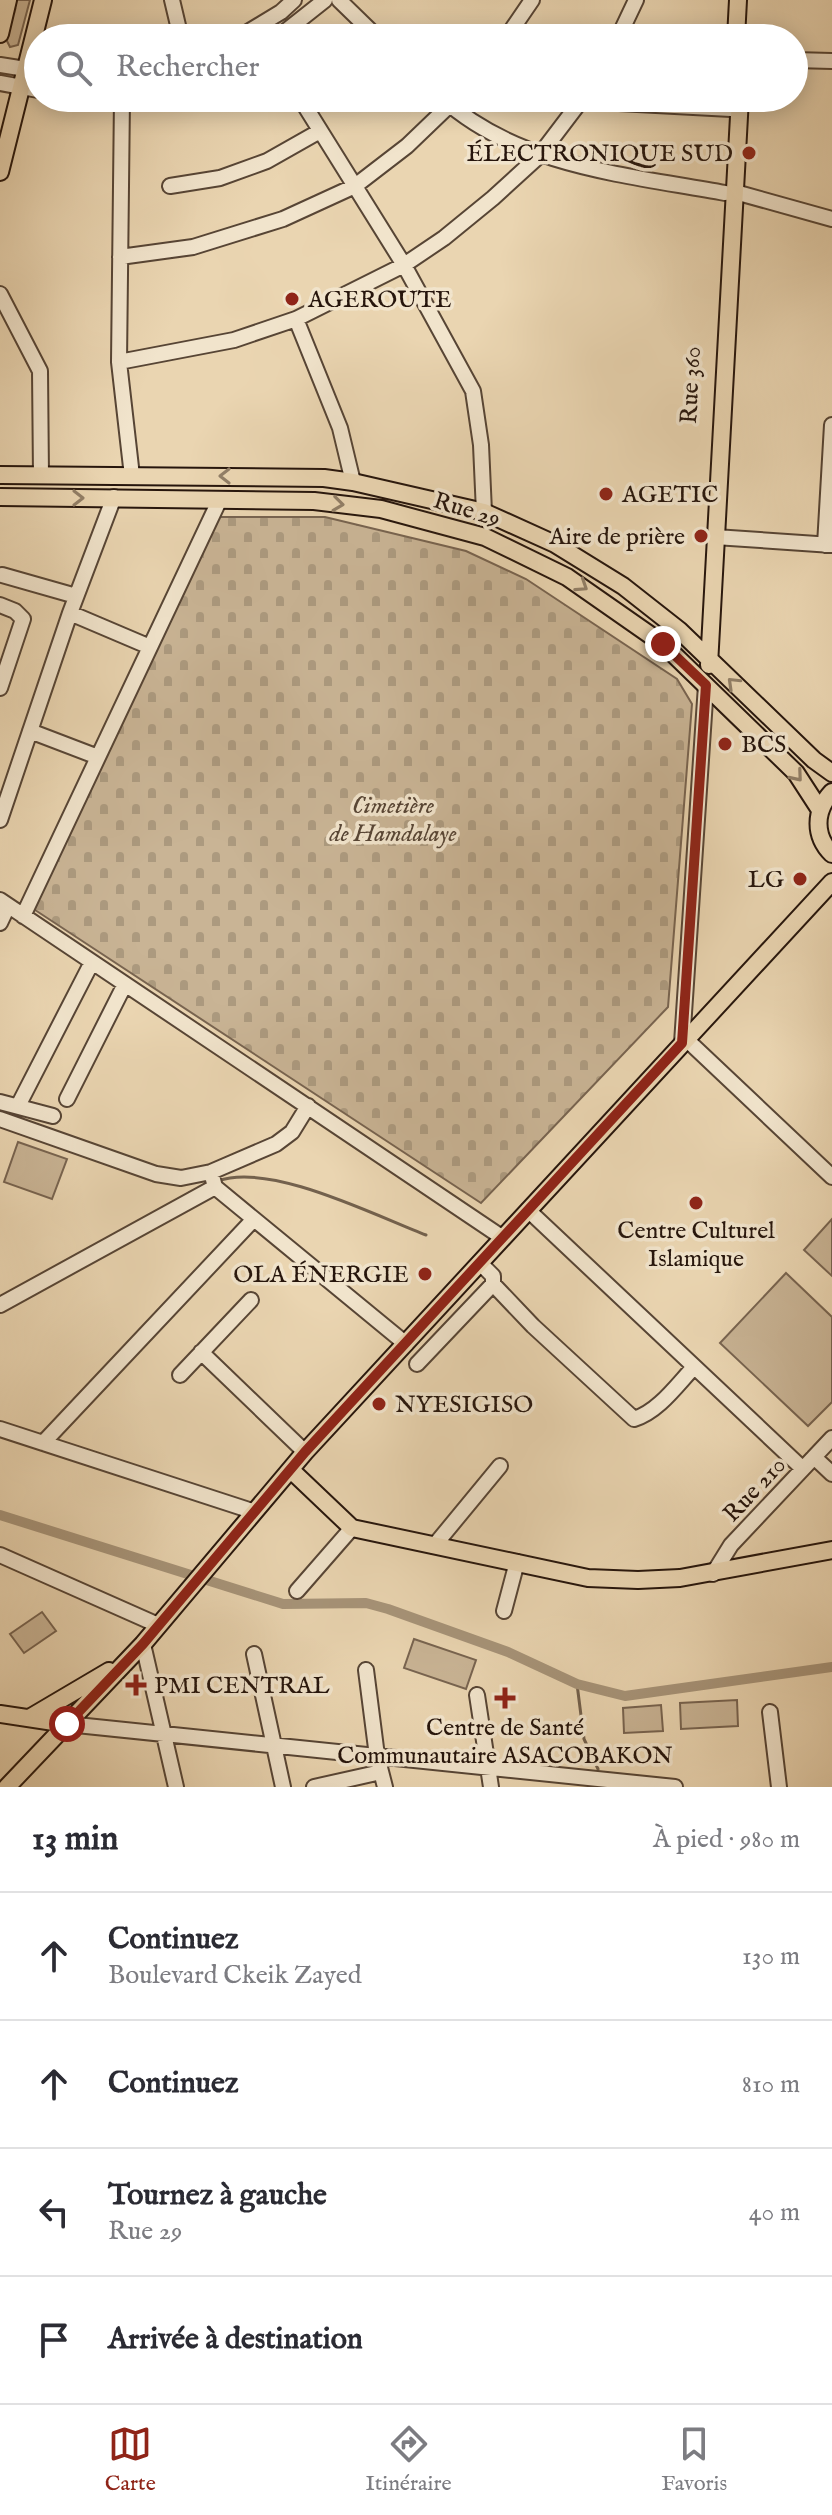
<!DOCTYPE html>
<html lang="fr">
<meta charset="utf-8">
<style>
:root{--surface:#fff;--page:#f7f7f7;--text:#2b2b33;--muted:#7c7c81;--line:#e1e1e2;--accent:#8f2418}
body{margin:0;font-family:"IM FELL English",serif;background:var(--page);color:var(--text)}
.stop{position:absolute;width:24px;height:24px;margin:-18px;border:6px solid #8f2418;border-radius:50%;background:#fff}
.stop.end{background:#8f2418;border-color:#fff;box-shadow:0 2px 8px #0008}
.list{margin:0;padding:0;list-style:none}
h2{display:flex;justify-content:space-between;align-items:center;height:104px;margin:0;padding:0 32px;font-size:34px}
h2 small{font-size:26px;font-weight:400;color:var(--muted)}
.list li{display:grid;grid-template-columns:52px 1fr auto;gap:24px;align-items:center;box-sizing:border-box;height:128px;padding:0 32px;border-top:2px solid var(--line)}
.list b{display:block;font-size:30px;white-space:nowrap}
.list p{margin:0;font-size:26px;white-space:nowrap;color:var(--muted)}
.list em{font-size:26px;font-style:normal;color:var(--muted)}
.icon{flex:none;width:44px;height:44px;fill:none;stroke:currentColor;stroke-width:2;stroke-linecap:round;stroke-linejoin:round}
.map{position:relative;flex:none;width:832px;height:1787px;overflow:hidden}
.search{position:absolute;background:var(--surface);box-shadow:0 4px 20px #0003;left:24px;right:24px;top:24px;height:88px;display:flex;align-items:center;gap:20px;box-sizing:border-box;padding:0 28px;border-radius:44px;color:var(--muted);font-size:30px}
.sheet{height:616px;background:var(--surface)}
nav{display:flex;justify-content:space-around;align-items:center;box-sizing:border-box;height:112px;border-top:2px solid var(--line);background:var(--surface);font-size:22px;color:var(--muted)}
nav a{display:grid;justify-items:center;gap:4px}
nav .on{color:var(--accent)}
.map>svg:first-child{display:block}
.grass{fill:url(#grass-tufts);stroke:#786450;stroke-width:2}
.cemetery{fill:url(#cemetery-stones);stroke:#786450;stroke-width:2}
.pitch{fill:#c9b495;stroke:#786450;stroke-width:2}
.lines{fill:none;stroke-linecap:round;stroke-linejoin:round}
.stream{stroke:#73614d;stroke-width:3}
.canal{stroke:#a79479;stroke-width:10}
.minor-casing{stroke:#574535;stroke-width:18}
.major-casing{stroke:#26150c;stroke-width:20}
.minor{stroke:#f1e4cc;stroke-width:14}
.major{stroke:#ead5b1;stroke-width:16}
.oneway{stroke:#927f67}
.route{stroke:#8f2418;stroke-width:10}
.poi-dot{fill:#8f2418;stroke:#f1e4cc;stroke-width:3}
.labels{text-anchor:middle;stroke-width:7;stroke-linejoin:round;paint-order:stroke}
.poi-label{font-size:24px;fill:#26150c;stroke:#f1e4cc;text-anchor:start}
.street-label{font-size:24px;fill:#26150c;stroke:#f1e4cc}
.park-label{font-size:24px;font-style:italic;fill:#574535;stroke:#f1e4cc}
</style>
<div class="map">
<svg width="832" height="1787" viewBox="0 0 832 1787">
<defs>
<pattern id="grass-tufts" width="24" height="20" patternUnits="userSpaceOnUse" patternTransform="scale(2)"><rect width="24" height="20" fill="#c9b495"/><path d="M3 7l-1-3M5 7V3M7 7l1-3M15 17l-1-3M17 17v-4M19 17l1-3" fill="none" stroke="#ac9a7f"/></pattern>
<pattern id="cemetery-stones" width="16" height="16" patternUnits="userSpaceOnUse" patternTransform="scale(2)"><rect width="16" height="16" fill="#c9b495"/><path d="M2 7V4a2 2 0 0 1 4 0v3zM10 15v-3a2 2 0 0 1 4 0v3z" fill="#ac9a7f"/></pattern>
</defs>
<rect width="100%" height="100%" fill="#ead5b1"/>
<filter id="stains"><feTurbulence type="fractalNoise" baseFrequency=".0025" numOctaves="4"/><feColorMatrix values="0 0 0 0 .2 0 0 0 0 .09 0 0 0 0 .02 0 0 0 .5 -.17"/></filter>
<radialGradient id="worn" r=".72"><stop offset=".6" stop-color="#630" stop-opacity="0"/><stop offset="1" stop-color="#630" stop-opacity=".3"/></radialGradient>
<path class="grass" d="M 15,0 L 30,0 L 18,45 L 10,47 L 6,39 Z"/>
<path class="cemetery" d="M 217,517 L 325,517 L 466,551 L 526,579 L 677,679 L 692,704 L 668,1007 L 481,1203 L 32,908 Z"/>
<path class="pitch" d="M 18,1142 L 67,1159 L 52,1199 L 4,1182 Z
M 832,1219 L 832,1276 L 804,1250 Z
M 786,1273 L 832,1317 L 832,1402 L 808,1426 L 720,1343 Z
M 42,1612 L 56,1631 L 24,1653 L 10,1634 Z
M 414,1639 L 476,1660 L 466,1689 L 404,1668 Z
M 737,1700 L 738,1726 L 681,1729 L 680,1703 Z
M 661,1705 L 663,1731 L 624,1733 L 623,1708 Z"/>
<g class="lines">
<path class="stream" d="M 218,1181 C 270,1162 374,1215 426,1235
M 189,1193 L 204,1186
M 577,1684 L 584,1739 L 598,1769"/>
<path class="canal" d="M 0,1515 L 283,1604 L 366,1603 L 388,1609 L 508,1652 L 577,1684 L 625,1696 L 832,1667"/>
<g class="minor-casing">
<path id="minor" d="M 172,0 L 181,38
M 339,0 L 378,38
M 238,38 L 281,12 L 294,0
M 277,38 L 325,0
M 506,38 L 532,0
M 618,38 L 636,0
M 794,60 L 832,61
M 0,65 L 38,71
M 0,83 L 38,90
M 122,98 L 119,362 L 132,476
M 300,98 L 404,265 L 473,391 L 481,445 L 484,512
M 442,98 C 518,167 628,175 725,193
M 581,101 L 731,109
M 170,186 L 220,178 L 267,161 L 320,131
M 735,192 L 832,219
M 120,257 L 193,247 L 283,219 L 355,186 L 407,146 L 457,98
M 0,294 L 40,371 L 41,476
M 296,319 L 340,428 L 353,482
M 119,362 L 234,340 L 296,319 L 404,265 L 444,238 L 493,198 L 539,156 L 583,98
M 715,537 L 832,545
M 825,545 L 832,425
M 2,575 L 76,596
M 0,605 L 15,611 L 23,619 L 0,688
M 70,613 L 150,647
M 30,731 L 98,757
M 0,820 L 70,613 L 114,497
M 0,900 L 503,1238
M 23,916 L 220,499
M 0,923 L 8,906
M 686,1039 L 832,1177
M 682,1043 L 706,685
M 67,1099 L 125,984
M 0,1102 L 53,1116
M 18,1106 L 92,962
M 0,1119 L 156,1174 L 181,1178 L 211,1172 L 276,1144 L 292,1132 L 308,1106
M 211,1172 L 215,1187 L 406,1344
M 528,1210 L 802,1468
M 493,1284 L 533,1326 L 634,1419 C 658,1412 677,1385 694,1367
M 0,1305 L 215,1187
M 201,1352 L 305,1452
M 417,1364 L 493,1284 L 493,1276 L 480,1263
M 180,1375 L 251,1300
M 0,1429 L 252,1511
M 43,1443 L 254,1219
M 814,1457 L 832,1474
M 434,1546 L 500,1466
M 0,1555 L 158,1625
M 713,1574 L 731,1545 L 832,1438
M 297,1591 L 352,1528
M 504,1611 L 517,1562
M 143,1644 L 176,1787
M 254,1654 L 283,1787
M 366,1670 L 377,1756 L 385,1787
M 477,1695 L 491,1787
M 770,1712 L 779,1787
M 67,1724 L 675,1787
M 314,1787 L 381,1772"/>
</g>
<g class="major-casing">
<path id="major" d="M 0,34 L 8,0
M 736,38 L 738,0
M 0,172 L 43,0
M 0,475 L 324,478 L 353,482 L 484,512 L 555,544 L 623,586 L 679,630 L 814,760 L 832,773
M 0,497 L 314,501 L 381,509 L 485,537 L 567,577 L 663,644 L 796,773 L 820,810
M 709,665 L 740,98
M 832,792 C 814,811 814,836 832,854
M 291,1470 L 352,1528 L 588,1578 L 638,1580 L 680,1578 L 832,1550
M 0,1714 L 67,1724
M 31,1717 L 109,1671
M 7,1787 L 143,1644 L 305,1452 L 832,882"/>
</g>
<use href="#minor" class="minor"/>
<use href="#major" class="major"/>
</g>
<defs><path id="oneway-chevron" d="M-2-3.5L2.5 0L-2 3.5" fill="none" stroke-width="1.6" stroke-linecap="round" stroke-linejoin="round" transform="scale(2)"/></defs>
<g class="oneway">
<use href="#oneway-chevron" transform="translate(225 476) rotate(-180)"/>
<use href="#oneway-chevron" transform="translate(78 498)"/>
<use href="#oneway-chevron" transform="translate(338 504) rotate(7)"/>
<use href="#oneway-chevron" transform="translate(582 586) rotate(33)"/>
<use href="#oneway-chevron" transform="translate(733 683) rotate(-136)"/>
<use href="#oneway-chevron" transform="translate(797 776) rotate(50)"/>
</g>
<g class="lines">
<path class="route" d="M 67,1724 L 143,1644 L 305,1452 L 682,1043 L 706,685 L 663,644"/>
</g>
<g class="poi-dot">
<circle cx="749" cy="153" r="8"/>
<circle cx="292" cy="299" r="8"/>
<circle cx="606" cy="494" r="8"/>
<circle cx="701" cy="536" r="8"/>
<circle cx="725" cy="744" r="8"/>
<circle cx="800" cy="879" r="8"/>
<circle cx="696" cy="1203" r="8"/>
<circle cx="425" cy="1274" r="8"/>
<circle cx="379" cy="1404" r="8"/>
<path d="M132 1673h8v8h8v8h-8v8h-8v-8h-8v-8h8z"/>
<path d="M501 1686h8v8h8v8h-8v8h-8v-8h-8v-8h8z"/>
</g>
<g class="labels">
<g class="poi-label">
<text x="733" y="161" text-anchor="end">ÉLECTRONIQUE SUD</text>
<text x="308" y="307">AGEROUTE</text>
<text x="622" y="502">AGETIC</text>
<text x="685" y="544" text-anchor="end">Aire de prière</text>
<text x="741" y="752">BCS</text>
<text x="784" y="887" text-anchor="end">LG</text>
<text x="696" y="1238" text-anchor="middle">Centre Culturel<tspan x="696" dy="28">Islamique</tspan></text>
<text x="409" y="1282" text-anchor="end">OLA ÉNERGIE</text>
<text x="395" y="1412">NYESIGISO</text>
<text x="154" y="1693">PMI CENTRAL</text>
<text x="505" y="1735" text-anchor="middle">Centre de Santé<tspan x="505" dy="28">Communautaire ASACOBAKON</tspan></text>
</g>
<g class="street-label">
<text transform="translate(690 385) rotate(-87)" y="8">Rue 360</text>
<text transform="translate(467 509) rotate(17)" y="8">Rue 29</text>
<text transform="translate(754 1489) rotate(-47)" y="8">Rue 210</text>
</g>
<g class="park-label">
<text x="393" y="813">Cimetière<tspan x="393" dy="28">de Hamdalaye</tspan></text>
</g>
</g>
<rect width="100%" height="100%" filter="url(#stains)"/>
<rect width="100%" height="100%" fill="url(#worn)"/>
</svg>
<div class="stop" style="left:67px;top:1724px"></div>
<div class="stop end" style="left:663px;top:644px"></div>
<div class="search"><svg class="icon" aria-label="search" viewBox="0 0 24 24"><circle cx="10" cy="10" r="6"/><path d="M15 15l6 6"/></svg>Rechercher</div>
</div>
<section class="sheet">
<h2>13 min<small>À pied · 980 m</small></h2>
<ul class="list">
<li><svg class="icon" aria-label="ahead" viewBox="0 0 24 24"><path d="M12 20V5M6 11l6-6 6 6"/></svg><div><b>Continuez</b><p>Boulevard Ckeik Zayed</p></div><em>130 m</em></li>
<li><svg class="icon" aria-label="ahead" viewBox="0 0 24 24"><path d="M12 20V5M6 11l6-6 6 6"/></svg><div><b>Continuez</b></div><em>810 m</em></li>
<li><svg class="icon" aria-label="left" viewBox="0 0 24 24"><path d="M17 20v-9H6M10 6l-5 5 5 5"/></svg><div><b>Tournez à gauche</b><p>Rue 29</p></div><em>40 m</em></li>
<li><svg class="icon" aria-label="arrive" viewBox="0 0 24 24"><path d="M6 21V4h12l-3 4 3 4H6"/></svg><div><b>Arrivée à destination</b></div></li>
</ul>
</section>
<nav>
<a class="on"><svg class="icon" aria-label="map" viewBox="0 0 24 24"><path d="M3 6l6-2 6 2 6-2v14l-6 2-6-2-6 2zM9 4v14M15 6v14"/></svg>Carte</a>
<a><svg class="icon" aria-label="directions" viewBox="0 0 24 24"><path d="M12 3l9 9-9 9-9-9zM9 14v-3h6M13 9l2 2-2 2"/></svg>Itinéraire</a>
<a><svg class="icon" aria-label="saved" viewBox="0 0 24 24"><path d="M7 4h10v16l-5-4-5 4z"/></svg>Favoris</a>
</nav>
